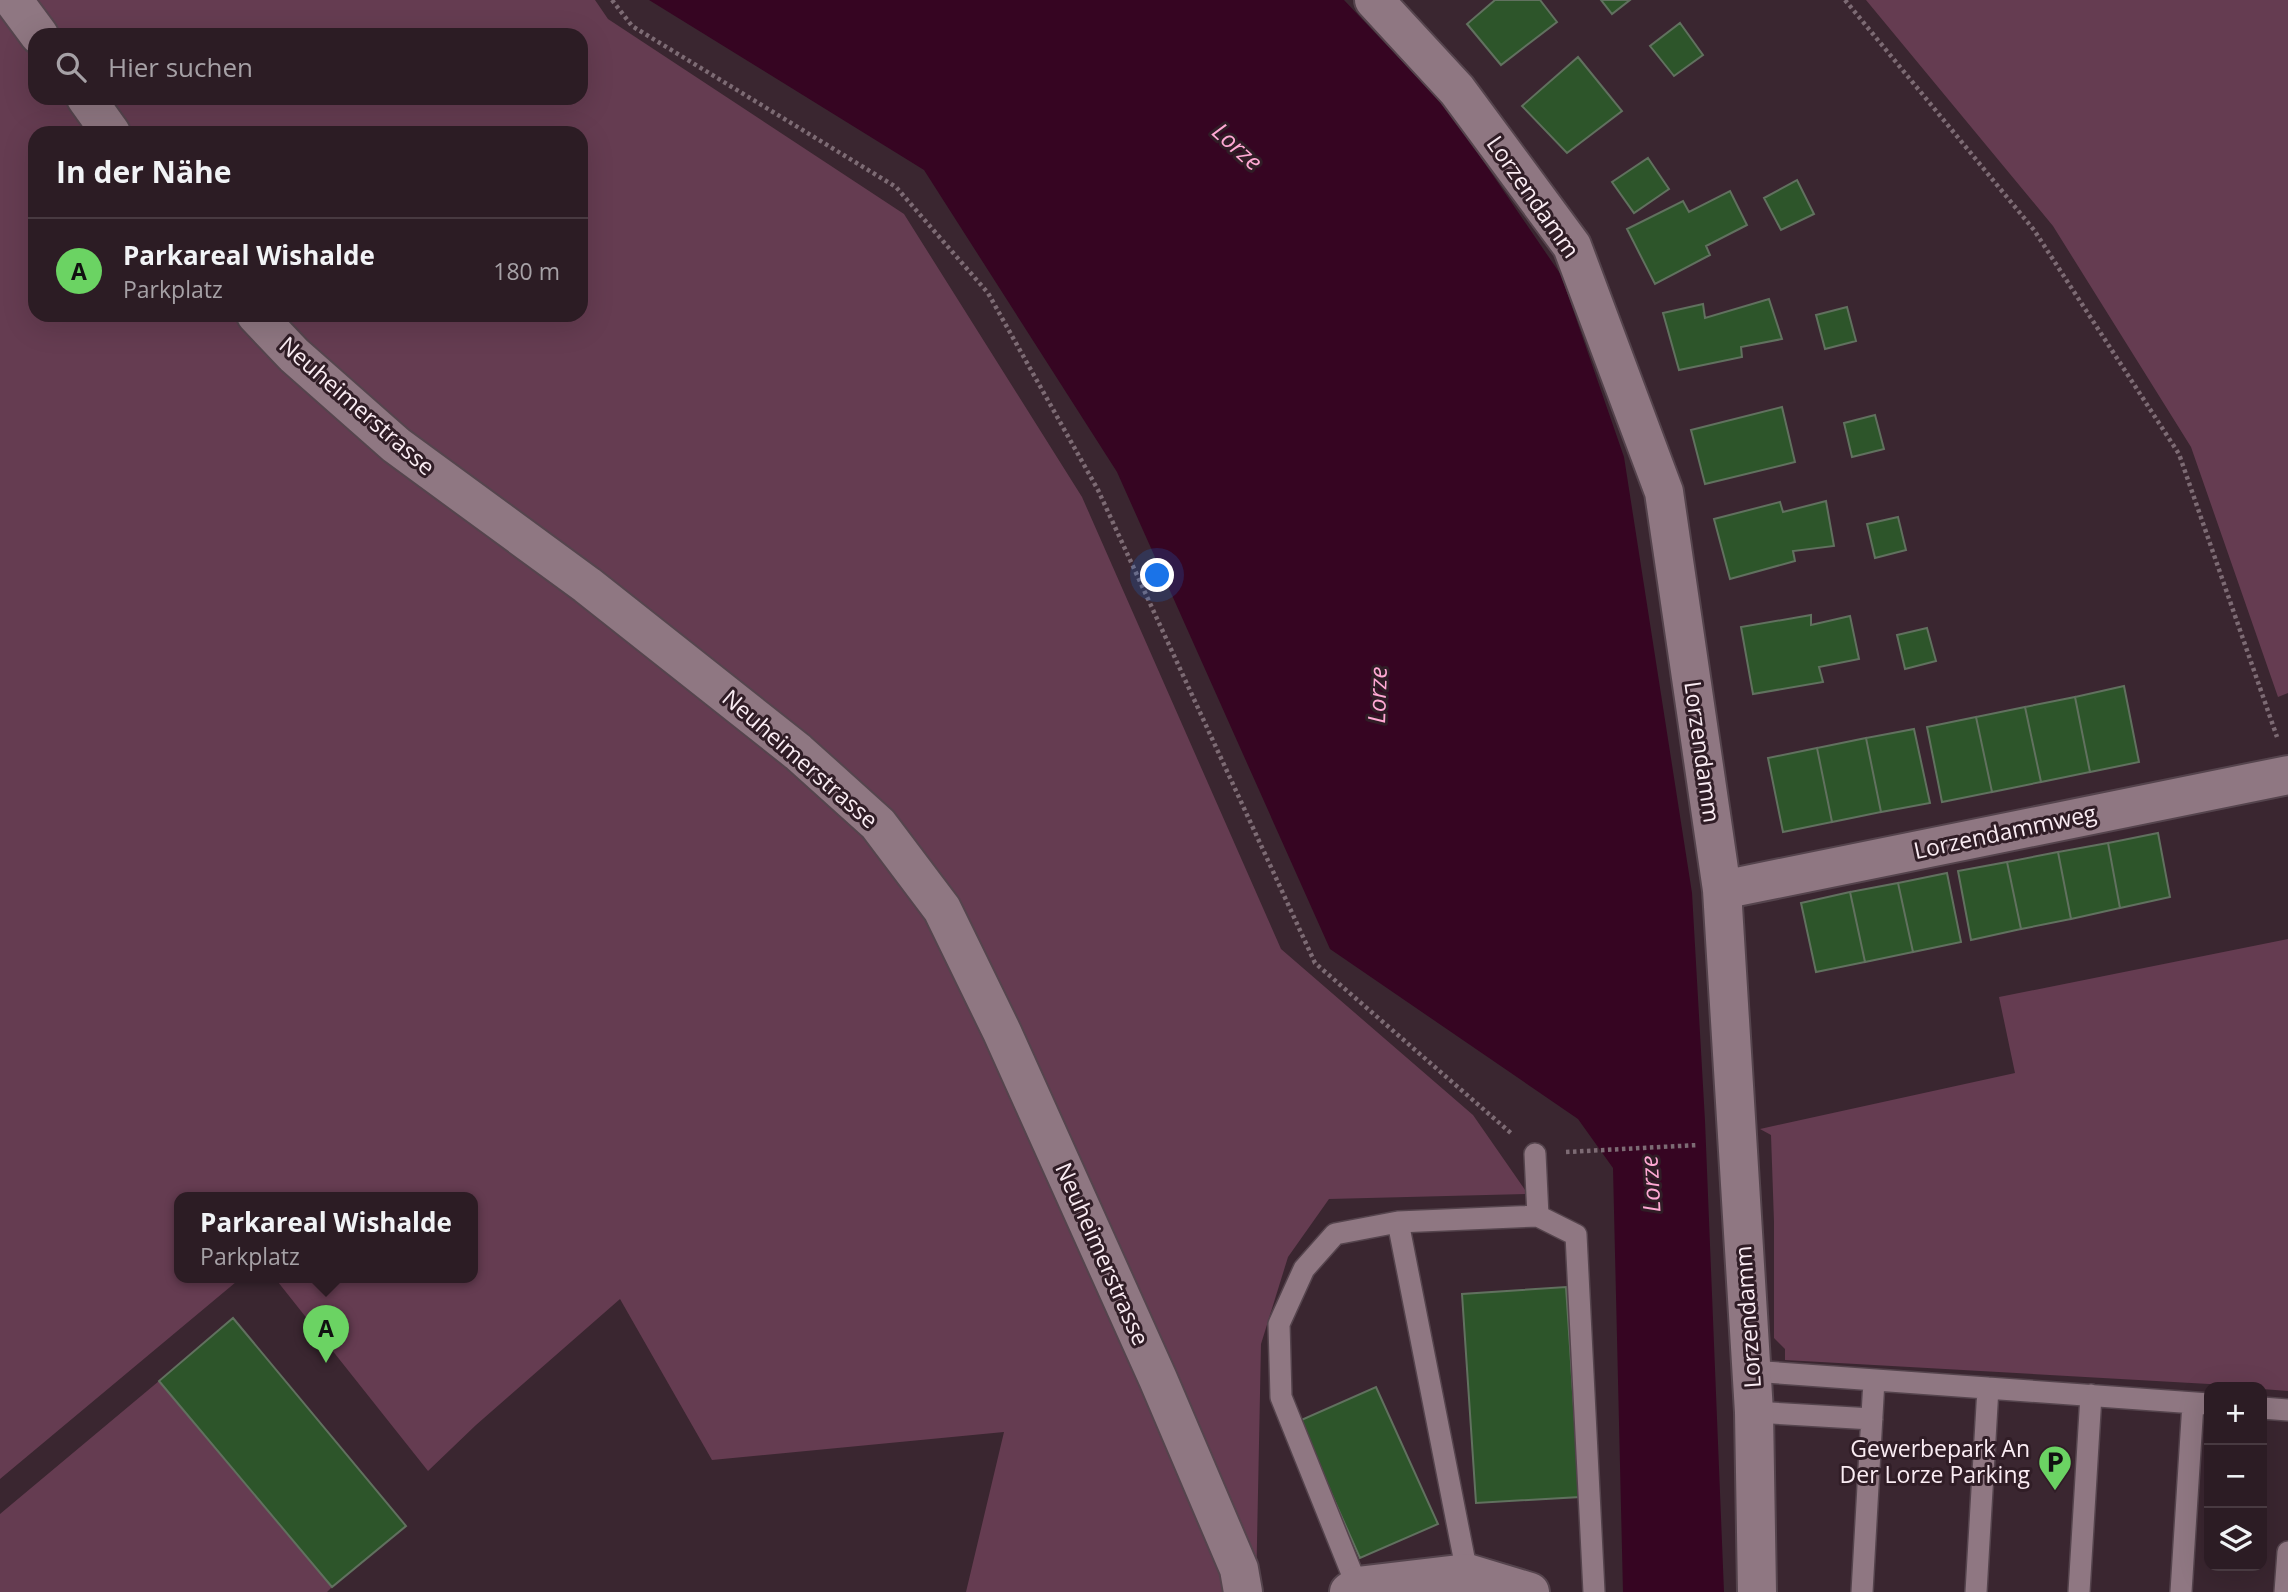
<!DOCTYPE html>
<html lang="de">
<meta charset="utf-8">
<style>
:root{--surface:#2c1c24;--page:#34252c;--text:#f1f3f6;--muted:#a6a1a6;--line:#483a41;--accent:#6bd363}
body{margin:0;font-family:"Open Sans",sans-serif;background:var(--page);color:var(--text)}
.controls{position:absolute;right:21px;bottom:21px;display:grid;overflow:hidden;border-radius:14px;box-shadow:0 7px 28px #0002}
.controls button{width:63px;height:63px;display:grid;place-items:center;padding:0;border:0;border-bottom:2px solid var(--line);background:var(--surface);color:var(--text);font:35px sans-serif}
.you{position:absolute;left:1158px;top:576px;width:24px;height:24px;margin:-18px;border:5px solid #fff;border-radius:50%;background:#1a73e8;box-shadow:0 0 0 10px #1a73e833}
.badge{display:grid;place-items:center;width:46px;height:46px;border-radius:50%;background:var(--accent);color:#111;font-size:23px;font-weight:700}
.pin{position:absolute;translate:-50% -58px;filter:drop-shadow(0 2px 4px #0008)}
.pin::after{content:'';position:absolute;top:37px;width:24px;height:21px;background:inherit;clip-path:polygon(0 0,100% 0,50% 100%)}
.popup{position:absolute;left:174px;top:1192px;width:304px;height:91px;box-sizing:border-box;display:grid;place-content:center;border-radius:14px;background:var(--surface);filter:drop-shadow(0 2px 5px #0005);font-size:23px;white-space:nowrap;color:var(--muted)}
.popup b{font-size:26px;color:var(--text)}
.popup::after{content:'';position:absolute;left:50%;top:100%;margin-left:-14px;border:14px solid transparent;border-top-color:var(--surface)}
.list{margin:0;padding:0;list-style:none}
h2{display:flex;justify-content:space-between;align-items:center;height:91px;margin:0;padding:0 28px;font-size:30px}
h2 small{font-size:23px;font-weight:400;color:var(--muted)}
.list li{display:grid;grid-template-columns:46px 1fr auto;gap:21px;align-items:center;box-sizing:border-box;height:105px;padding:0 28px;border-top:2px solid var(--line)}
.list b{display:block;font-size:26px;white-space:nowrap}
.list p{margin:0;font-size:23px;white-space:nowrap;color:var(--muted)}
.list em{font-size:23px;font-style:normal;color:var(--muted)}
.icon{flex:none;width:38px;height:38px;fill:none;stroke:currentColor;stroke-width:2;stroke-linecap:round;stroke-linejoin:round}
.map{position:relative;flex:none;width:2288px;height:1592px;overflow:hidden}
.search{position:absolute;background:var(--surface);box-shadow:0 7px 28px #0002;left:28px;top:28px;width:560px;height:77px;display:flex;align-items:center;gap:18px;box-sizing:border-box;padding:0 24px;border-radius:21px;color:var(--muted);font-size:26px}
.panel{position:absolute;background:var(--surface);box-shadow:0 7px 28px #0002;left:28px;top:126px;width:560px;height:196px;border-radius:21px}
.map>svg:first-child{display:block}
.green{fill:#653c51;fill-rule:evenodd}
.water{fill:#360522}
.building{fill:#2d552a;stroke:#61715f;stroke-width:2}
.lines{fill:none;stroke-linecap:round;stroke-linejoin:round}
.service-casing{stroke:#55444d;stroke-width:24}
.minor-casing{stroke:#55444d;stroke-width:42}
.tertiary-casing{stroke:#55444d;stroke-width:42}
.path{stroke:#7d6b74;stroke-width:4.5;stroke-dasharray:3.5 3.5;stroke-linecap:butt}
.service{stroke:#8f7782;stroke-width:21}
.minor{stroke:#8f7782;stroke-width:38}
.tertiary{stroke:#8f7782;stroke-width:38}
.labels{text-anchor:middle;stroke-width:6;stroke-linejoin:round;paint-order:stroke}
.street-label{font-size:23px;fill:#faecf3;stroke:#301d26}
.poi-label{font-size:23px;fill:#faecf3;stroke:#301d26;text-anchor:end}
.water-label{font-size:24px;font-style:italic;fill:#ffa9d4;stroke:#301d26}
</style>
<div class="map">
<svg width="2288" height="1592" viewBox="0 0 2288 1592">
<rect width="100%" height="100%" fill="#3a2630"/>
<path class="green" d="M 0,0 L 595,0 L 608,19 L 904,214 L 1082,497 L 1281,949 L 1473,1115 L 1528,1194 L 1329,1199 L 1288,1257 L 1261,1344 L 1256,1592 L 966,1592 L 1004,1432 L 712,1460 L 620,1299 L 476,1425 L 428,1471 L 274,1277 L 473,1277 L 473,1197 L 179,1197 L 179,1277 L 242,1277 L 0,1479 ZM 35,35 L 581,35 L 581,98 L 35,98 ZM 35,133 L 581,133 L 581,315 L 35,315 Z
M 1866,0 L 2288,0 L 2288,693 L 2278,697 L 2191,447 L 2053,226 Z
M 2288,939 L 2288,1391 L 2262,1389 L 2262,1387 L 1785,1360 L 1785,1349 L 1774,1338 L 1774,1222 L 1771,1135 L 1760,1129 L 2015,1073 L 1999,997 Z
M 159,1381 L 332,1587 L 327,1592 L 0,1592 L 0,1514 Z"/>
<path class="water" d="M 649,0 L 1344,0 L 1449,111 L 1561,275 L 1624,457 L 1692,893 L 1705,1121 L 1724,1592 L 1623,1592 L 1613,1168 L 1578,1119 L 1330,949 L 1117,472 L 924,170 Z"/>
<path class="building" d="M 1495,0 L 1540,0 L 1557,22 L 1501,65 L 1467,24 Z
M 1601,0 L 1630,0 L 1612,14 Z
M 1680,23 L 1703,55 L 1674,76 L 1650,46 Z
M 1578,57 L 1622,111 L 1567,153 L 1522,106 Z
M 1648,158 L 1669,189 L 1634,213 L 1612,182 Z
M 1797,180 L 1814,214 L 1781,230 L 1764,198 Z
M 1730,191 L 1747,225 L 1706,246 L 1710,255 L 1655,284 L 1627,229 L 1683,201 L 1689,212 Z
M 1769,299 L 1782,339 L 1741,347 L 1742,357 L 1679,370 L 1663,313 L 1703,304 L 1705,318 Z
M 1847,307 L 1856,341 L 1825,349 L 1816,315 Z
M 1782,407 L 1795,462 L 1705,484 L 1691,430 Z
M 1875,415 L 1884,449 L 1852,457 L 1844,423 Z
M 1826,501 L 1834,546 L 1793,551 L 1795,561 L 1730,579 L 1714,519 L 1780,502 L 1783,512 Z
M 1898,517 L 1906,550 L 1875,558 L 1867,524 Z
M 1811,615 L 1811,625 L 1850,616 L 1859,659 L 1819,667 L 1823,682 L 1753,694 L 1741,627 Z
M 1927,628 L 1936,661 L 1905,669 L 1897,635 Z
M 2124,686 L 2139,762 L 2090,772 L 2075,697 Z
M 2075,697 L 2090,772 L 2041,782 L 2025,707 Z
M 2025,707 L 2041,782 L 1992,792 L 1976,717 Z
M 1976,717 L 1992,792 L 1942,802 L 1927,727 Z
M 1914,729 L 1930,803 L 1881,812 L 1866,738 Z
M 1866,738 L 1881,812 L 1832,822 L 1817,748 Z
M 1817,748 L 1832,822 L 1783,832 L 1768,758 Z
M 2158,833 L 2170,897 L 2120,908 L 2108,843 Z
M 2108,843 L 2120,908 L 2071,919 L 2058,852 Z
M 2058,852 L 2071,919 L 2021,929 L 2007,862 Z
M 2007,862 L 2021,929 L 1971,940 L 1958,871 Z
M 1947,873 L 1961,942 L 1913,952 L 1898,883 Z
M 1898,883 L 1913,952 L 1865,962 L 1850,892 Z
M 1850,892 L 1865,962 L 1816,972 L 1801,903 Z
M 1566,1287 L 1580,1497 L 1476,1503 L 1462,1294 Z
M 233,1318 L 406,1526 L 332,1587 L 159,1381 Z
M 1376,1387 L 1438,1524 L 1360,1558 L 1299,1421 Z"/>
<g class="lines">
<g class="service-casing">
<path id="service" d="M 1535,1154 L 1538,1216
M 1398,1222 L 1467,1573
M 1751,1371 L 2209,1404
M 2262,1408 L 2288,1410
M 1754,1412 L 1872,1419
M 1357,1586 L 1281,1397 L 1279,1324 L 1304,1269 L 1335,1234 L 1398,1222 L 1538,1216 L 1576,1235 L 1594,1592
M 1862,1592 L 1874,1380
M 1976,1592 L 1988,1388
M 2079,1592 L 2091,1395
M 2181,1592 L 2193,1403
M 2285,1592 L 2288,1552"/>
</g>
<g class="minor-casing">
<path id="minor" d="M 1374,0 L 1457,90 L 1572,246 L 1664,492 L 1722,890 L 1754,1412 L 1757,1592
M 1722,890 L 2288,775
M 1349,1592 L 1357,1586 L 1467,1573 L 1530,1592"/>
</g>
<g class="tertiary-casing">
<path id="tertiary" d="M 13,0 L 39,35
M 86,98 L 111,133
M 256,315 L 294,355 L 396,445 L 587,585 L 798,752 L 878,824 L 942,909 L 1002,1032 L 1158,1379 L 1239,1569 L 1243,1592"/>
</g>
<path class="path" d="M 612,0 L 632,26 L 896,187 L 988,293 L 1098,490 L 1315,963 L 1512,1134
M 1845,0 L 2034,230 L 2179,454 L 2277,737
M 1566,1152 L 1698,1145"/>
<use href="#service" class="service"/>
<use href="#minor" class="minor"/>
<use href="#tertiary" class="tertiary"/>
</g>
<defs>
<g id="parking-pin" transform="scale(1.75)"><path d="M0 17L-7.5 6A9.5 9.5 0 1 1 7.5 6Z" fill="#6bd363" stroke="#301d26"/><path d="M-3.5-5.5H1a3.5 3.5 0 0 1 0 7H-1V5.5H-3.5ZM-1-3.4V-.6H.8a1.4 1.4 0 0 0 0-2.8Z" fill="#111"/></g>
</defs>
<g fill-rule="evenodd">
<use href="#parking-pin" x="2055" y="1462"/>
</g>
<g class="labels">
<g class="street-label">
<text transform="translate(1533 197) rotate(55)" y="8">Lorzendamm</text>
<text transform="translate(357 406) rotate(41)" y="8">Neuheimerstrasse</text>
<text transform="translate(1702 752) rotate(82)" y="8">Lorzendamm</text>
<text transform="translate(800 759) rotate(41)" y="8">Neuheimerstrasse</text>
<text transform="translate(2005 832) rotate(-12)" y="8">Lorzendammweg</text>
<text transform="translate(1102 1254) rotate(66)" y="8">Neuheimerstrasse</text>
<text transform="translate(1748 1317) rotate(-94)" y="8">Lorzendamm</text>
</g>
<g class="poi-label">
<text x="2030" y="1457">Gewerbepark An<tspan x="2030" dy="26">Der Lorze Parking</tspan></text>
</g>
<g class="water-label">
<text transform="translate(1237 147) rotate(42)" y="8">Lorze</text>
<text transform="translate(1378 695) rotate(-88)" y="8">Lorze</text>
<text transform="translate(1651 1184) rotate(-93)" y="8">Lorze</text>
</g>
</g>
</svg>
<div class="controls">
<button>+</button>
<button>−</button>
<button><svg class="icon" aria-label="layers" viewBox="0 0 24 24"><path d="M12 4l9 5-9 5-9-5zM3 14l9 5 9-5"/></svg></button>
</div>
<div class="you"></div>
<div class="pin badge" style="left:326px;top:1363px">A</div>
<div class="popup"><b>Parkareal Wishalde</b>Parkplatz</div>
<div class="search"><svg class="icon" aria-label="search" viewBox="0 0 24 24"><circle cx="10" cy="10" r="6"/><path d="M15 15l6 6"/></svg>Hier suchen</div>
<section class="panel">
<h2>In der Nähe<small></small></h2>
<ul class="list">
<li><span class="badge">A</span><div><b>Parkareal Wishalde</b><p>Parkplatz</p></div><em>180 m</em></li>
</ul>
</section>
</div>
